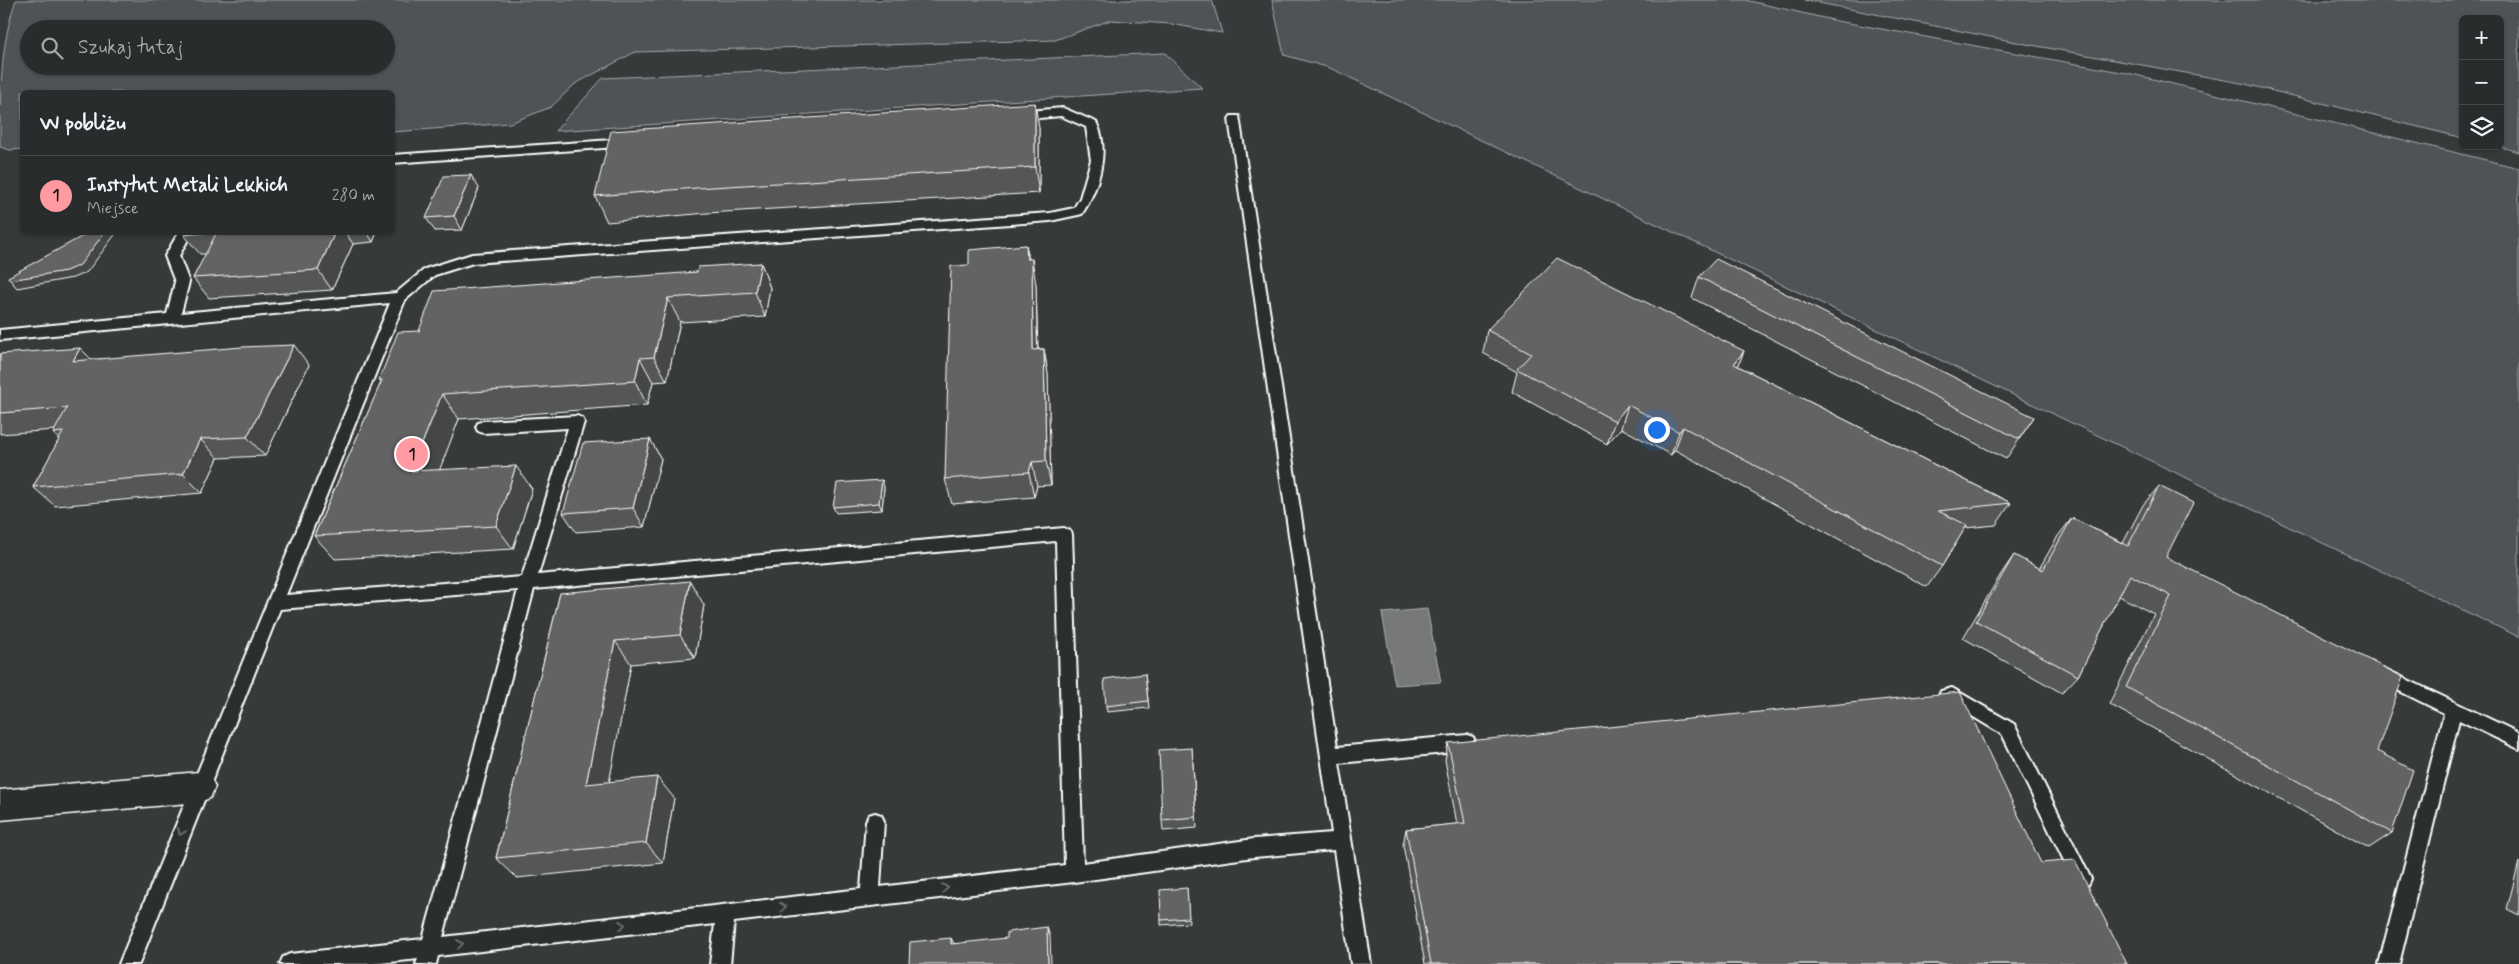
<!DOCTYPE html>
<html lang="pl">
<meta charset="utf-8">
<style>
:root{--surface:#292c2c;--page:#313434;--text:#f1f3f6;--muted:#a5a7a9;--line:#454848;--accent:#ff9aa2}
body{margin:0;font-family:Mynerve,sans-serif;background:var(--page);color:var(--text)}
.controls{position:absolute;right:15px;top:15px;display:grid;overflow:hidden;border-radius:8px;box-shadow:0 1px 4px #0004}
.controls button{width:45px;height:45px;display:grid;place-items:center;padding:0;border:0;border-bottom:1px solid var(--line);background:var(--surface);color:var(--text);font:25px sans-serif}
.you{position:absolute;left:1656px;top:429px;width:18px;height:18px;margin:-12px;border:4px solid #fff;border-radius:50%;background:#1a73e8;box-shadow:0 0 0 8px #1a73e833}
.badge{display:grid;place-items:center;width:32px;height:32px;border-radius:50%;background:var(--accent);color:#111;font-size:16px;font-weight:700}
.pin{position:absolute;translate:-50% -50%;border:2px solid #fff;box-shadow:0 1px 5px #0006}
.list{margin:0;padding:0;list-style:none}
h2{display:flex;justify-content:space-between;align-items:center;height:65px;margin:0;padding:0 20px;font-size:21px}
h2 small{font-size:16px;font-weight:400;color:var(--muted)}
.list li{display:grid;grid-template-columns:32px 1fr auto;gap:15px;align-items:center;box-sizing:border-box;height:80px;padding:0 20px;border-top:1px solid var(--line)}
.list b{display:block;font-size:19px;white-space:nowrap}
.list p{margin:0;font-size:16px;white-space:nowrap;color:var(--muted)}
.list em{font-size:16px;font-style:normal;color:var(--muted)}
.icon{flex:none;width:28px;height:28px;fill:none;stroke:currentColor;stroke-width:2;stroke-linecap:round;stroke-linejoin:round}
.map{position:relative;flex:none;width:2519px;height:964px;overflow:hidden}
.search{position:absolute;background:var(--surface);box-shadow:0 1px 4px #0004;left:20px;top:20px;width:375px;height:55px;display:flex;align-items:center;gap:12px;box-sizing:border-box;padding:0 18px;border-radius:28px;color:var(--muted);font-size:19px}
.panel{position:absolute;background:var(--surface);box-shadow:0 1px 4px #0004;left:20px;top:90px;width:375px;height:145px;border-radius:8px}
.map>svg:first-child{display:block}
.green{fill:#505354;stroke:#a8a9aa;fill-rule:evenodd}
.water{fill:#767879;stroke:#adaeaf}
.lines{fill:none;stroke-linecap:round;stroke-linejoin:round}
.service-casing{stroke:#fff;stroke-width:4}
.minor-casing{stroke:#fff;stroke-width:3}
.service{fill:#2a2d2e;fill-rule:evenodd}
.minor{fill:#2a2d2e;fill-rule:evenodd}
.wall{fill:#555657;stroke:#fff}
.shaded-wall{fill:#454647;stroke:#fff}
.building{fill:#636465;stroke:#fff}
.oneway{stroke:#6a6c6d}
</style>
<div class="map">
<svg width="2519" height="964" viewBox="0 0 2519 964">
<rect width="100%" height="100%" fill="#373a3b"/>
<filter id="ink" filterUnits="userSpaceOnUse"><feTurbulence type="fractalNoise" baseFrequency=".02" numOctaves="2"/><feDisplacementMap in="SourceGraphic" scale="10" xChannelSelector="R" yChannelSelector="G"/><feConvolveMatrix kernelMatrix="1 2 1 2 8 2 1 2 1" color-interpolation-filters="sRGB"/></filter>
<g filter="url(#ink)">
<path class="green" d="M 16,0 L 1212,0 L 1222,33 L 1171,24 L 1111,20 L 1055,40 L 635,52 L 575,84 L 551,107 L 510,123 L 393,132 L 392,92 L 22,92 L 22,149 L 10,150 L 0,147 C 0,98 0,44 16,0 ZM 29,29 L 386,29 L 386,66 L 29,66 Z
M 1272,0 L 1745,0 L 1837,21 L 2132,74 L 2519,168 L 2519,637 L 1330,68 L 1284,55 Z
M 1804,0 L 2519,0 L 2519,152 L 2497,146 L 2500,146 L 2500,19 L 2463,19 L 2463,138 L 2241,83 L 2026,44 Z
M 1165,53 L 1202,88 L 555,131 L 603,78 Z"/>
<path class="water" d="M 1427,609 L 1441,682 L 1395,685 L 1382,613 Z"/>
<g class="lines">
<g class="service-casing">
<path id="service" d="M 1063,108 L 1096,122 C 1111,150 1098,190 1082,214 L 1078,215 L 1050,221 L 473,263 L 435,275 L 405,300 L 286,595 L 522,577 L 568,428 L 483,433 L 478,431 L 476,427 L 478,423 L 483,421 L 577,416 L 582,418 L 584,422 L 538,575 L 1064,528 L 1069,530 L 1072,534 L 1083,863 L 1254,839 L 1332,833 L 1229,119 L 1231,116 L 1239,116 L 1337,747 L 1467,735 L 1473,737 L 1476,743 L 1473,749 L 1467,751 L 1339,763 L 1371,964 L 1351,964 L 1334,850 L 1254,857 L 1074,882 L 734,922 L 730,964 L 710,964 L 715,924 L 438,956 L 436,964 L 416,964 L 418,959 L 372,964 L 280,964 L 283,957 L 290,954 L 423,939 L 518,590 L 280,609 L 139,964 L 119,964 L 390,303 L 0,340 L 0,330 L 167,314 L 175,282 L 165,256 L 179,232 L 192,232 L 179,256 L 189,282 L 181,313 L 396,293 L 425,269 L 472,254 L 1050,213 L 1074,208 L 1080,198 L 1091,160 L 1086,127 L 1061,116 L 1017,120 L 1011,116 L 1017,112 ZM 1056,541 L 1065,865 L 880,887 L 884,821 L 881,815 L 875,813 L 869,815 L 866,821 L 861,889 L 443,937 L 534,589 Z
M 627,139 L 631,140 L 633,143 L 631,146 L 392,163 L 392,155 Z
M 2383,668 L 2519,733 L 2519,749 L 2459,720 L 2399,964 L 2379,964 L 2444,713 L 2377,680 L 2375,675 L 2377,670 Z
M 1952,688 L 2014,724 L 2088,873 L 2091,879 L 2088,885 L 2082,888 L 2076,885 L 2002,734 L 1950,703 L 1941,701 L 1939,696 L 1941,691 Z"/>
</g>
<g class="minor-casing">
<path id="minor" d="M 199,772 L 210,776 L 215,787 L 210,798 L 199,802 L 0,820 L 0,790 Z"/>
</g>
<use href="#service" class="service"/>
<use href="#minor" class="minor"/>
</g>
<path class="wall" d="M 1039,128 L 1039,193 L 707,213 L 607,222 L 595,196 Z
M 479,188 L 462,230 L 435,231 L 426,218 Z
M 185,232 L 377,232 L 373,242 L 353,244 L 332,290 L 209,298 L 193,278 L 206,254 L 200,254 L 184,235 Z
M 1026,245 L 1029,259 L 1036,285 L 1038,349 L 1044,349 L 1048,374 L 1051,485 L 1037,486 L 1034,497 L 952,504 L 945,479 L 969,265 Z
M 761,263 L 770,288 L 765,317 L 680,322 L 667,381 L 653,382 L 647,405 L 459,419 L 439,470 L 532,489 L 513,549 L 335,559 L 314,536 L 381,383 L 379,380 L 419,331 L 697,272 Z
M 1699,277 L 2034,417 L 2006,459 L 1692,298 Z
M 1487,330 L 1744,351 L 1738,366 L 2011,503 L 1996,525 L 1965,528 L 1942,566 L 1927,587 L 1675,450 L 1671,455 L 1621,428 L 1607,444 L 1512,392 L 1517,372 L 1483,353 Z
M 0,354 L 91,359 L 309,365 L 265,456 L 218,458 L 202,493 L 55,506 L 33,487 L 59,440 L 53,433 L 55,430 L 0,434 Z
M 650,439 L 661,459 L 644,527 L 576,532 L 563,513 Z
M 2159,486 L 2166,557 L 2377,751 L 2392,833 L 2369,848 L 2109,704 L 2154,614 L 2119,596 L 2078,676 L 2062,693 L 1963,638 L 2001,574 L 2014,555 L 2039,569 L 2058,536 L 2072,518 L 2123,543 L 2143,505 Z
M 884,487 L 882,510 L 836,513 L 833,507 Z
M 560,593 L 704,605 L 695,658 L 631,664 L 609,782 L 674,798 L 663,863 L 517,878 L 496,858 Z
M 1145,674 L 1149,708 L 1107,712 L 1106,706 Z
M 1448,743 L 2041,863 L 2127,964 L 1425,964 L 1403,845 L 1406,829 L 1457,824 L 1445,760 Z
M 1192,748 L 1197,828 L 1163,831 L 1162,820 Z
M 2519,862 L 2519,915 L 2507,909 Z
M 1187,888 L 1189,923 L 1161,925 L 1161,920 Z"/>
<path class="shaded-wall" d="M 1035,103 L 1039,128 L 1039,193 L 1035,167 Z
M 471,175 L 479,188 L 462,230 L 454,216 Z
M 105,232 L 117,232 L 87,272 L 73,278 L 17,288 L 10,280 Z
M 335,232 L 345,232 L 353,244 L 332,290 L 318,270 Z
M 367,232 L 377,232 L 373,242 Z
M 1026,245 L 1031,270 L 1027,259 Z
M 1032,259 L 1036,285 L 1038,375 L 1033,350 Z
M 761,263 L 770,288 L 765,317 L 755,292 Z
M 668,298 L 680,322 L 667,381 L 654,357 Z
M 294,345 L 309,365 L 265,456 L 247,437 Z
M 80,348 L 100,368 L 73,361 Z
M 1044,349 L 1048,374 L 1051,485 L 1046,461 Z
M 1744,351 L 1735,374 L 1734,364 Z
M 640,358 L 653,382 L 647,405 L 635,381 Z
M 442,394 L 459,419 L 430,495 L 411,471 Z
M 1628,405 L 1621,428 L 1607,444 L 1615,421 Z
M 1683,427 L 1675,450 L 1671,455 L 1679,432 Z
M 200,439 L 218,458 L 202,493 L 183,474 Z
M 650,439 L 661,459 L 644,527 L 633,508 Z
M 1032,462 L 1037,486 L 1034,497 L 1029,472 Z
M 516,466 L 532,489 L 513,549 L 496,526 Z
M 882,480 L 884,487 L 882,510 L 879,503 Z
M 690,581 L 704,605 L 695,658 L 680,635 Z
M 615,641 L 631,664 L 605,805 L 586,784 Z
M 657,777 L 674,798 L 663,863 L 646,843 Z
M 1047,927 L 1050,937 L 1051,964 L 1048,964 Z
M 951,938 L 956,947 L 951,944 Z"/>
<path class="building" d="M 1035,103 L 1035,167 L 697,188 L 595,196 L 611,131 Z
M 471,175 L 454,216 L 426,218 L 444,176 Z
M 90,232 L 105,232 L 80,265 L 66,271 L 10,280 L 8,277 Z
M 185,232 L 214,232 L 184,235 Z
M 217,232 L 335,232 L 318,270 L 193,278 Z
M 1026,245 L 1027,259 L 1032,259 L 1033,350 L 1044,349 L 1046,461 L 1032,462 L 1029,472 L 945,479 L 951,266 L 969,265 L 969,250 Z
M 1557,258 L 1744,351 L 1734,364 L 2011,503 L 1938,511 L 1967,525 L 1942,566 L 1683,427 L 1679,432 L 1628,405 L 1615,421 L 1517,369 L 1531,354 L 1487,330 Z
M 1716,259 L 2034,417 L 2019,439 L 1699,277 Z
M 761,263 L 755,292 L 668,298 L 654,357 L 640,358 L 635,381 L 442,394 L 411,471 L 516,466 L 496,526 L 314,536 L 382,380 L 379,380 L 398,332 L 419,331 L 434,291 L 697,272 L 698,267 Z
M 294,345 L 247,437 L 200,439 L 183,474 L 33,487 L 63,432 L 53,433 L 67,408 L 0,413 L 0,354 L 80,348 L 73,361 L 242,347 Z
M 650,439 L 633,508 L 563,513 L 583,443 Z
M 882,480 L 879,503 L 833,507 L 837,483 Z
M 2159,486 L 2193,503 L 2166,557 L 2403,677 L 2377,751 L 2413,770 L 2392,833 L 2126,687 L 2171,596 L 2130,575 L 2078,676 L 1976,621 L 2014,555 L 2043,570 L 2072,518 L 2128,546 Z
M 690,581 L 680,635 L 615,641 L 586,784 L 657,777 L 646,843 L 496,858 L 560,593 Z
M 1145,674 L 1148,701 L 1106,706 L 1104,679 Z
M 1960,692 L 2041,863 L 2075,860 L 2127,964 L 1431,964 L 1406,829 L 1465,823 L 1448,743 Z
M 1192,748 L 1196,817 L 1162,820 L 1159,750 Z
M 1187,888 L 1189,918 L 1161,920 L 1160,890 Z
M 1047,927 L 1048,964 L 909,964 L 910,942 L 951,938 L 951,944 L 1007,938 L 1007,932 Z"/>
<defs><path id="oneway-chevron" d="M-2-3.5L2.5 0L-2 3.5" fill="none" stroke-width="1.6" stroke-linecap="round" stroke-linejoin="round" transform="scale(1.25)"/></defs>
<g class="oneway">
<use href="#oneway-chevron" transform="translate(181 832) rotate(112)"/>
<use href="#oneway-chevron" transform="translate(945 888) rotate(-7)"/>
<use href="#oneway-chevron" transform="translate(783 907) rotate(-7)"/>
<use href="#oneway-chevron" transform="translate(622 925) rotate(-7)"/>
<use href="#oneway-chevron" transform="translate(460 944) rotate(-7)"/>
</g>
</g>
</svg>
<div class="controls">
<button>+</button>
<button>−</button>
<button><svg class="icon" aria-label="layers" viewBox="0 0 24 24"><path d="M12 4l9 5-9 5-9-5zM3 14l9 5 9-5"/></svg></button>
</div>
<div class="you"></div>
<div class="pin badge" style="left:412px;top:454px">1</div>
<div class="search"><svg class="icon" aria-label="search" viewBox="0 0 24 24"><circle cx="10" cy="10" r="6"/><path d="M15 15l6 6"/></svg>Szukaj tutaj</div>
<section class="panel">
<h2>W pobliżu<small></small></h2>
<ul class="list">
<li><span class="badge">1</span><div><b>Instytut Metali Lekkich</b><p>Miejsce</p></div><em>280 m</em></li>
</ul>
</section>
</div>
